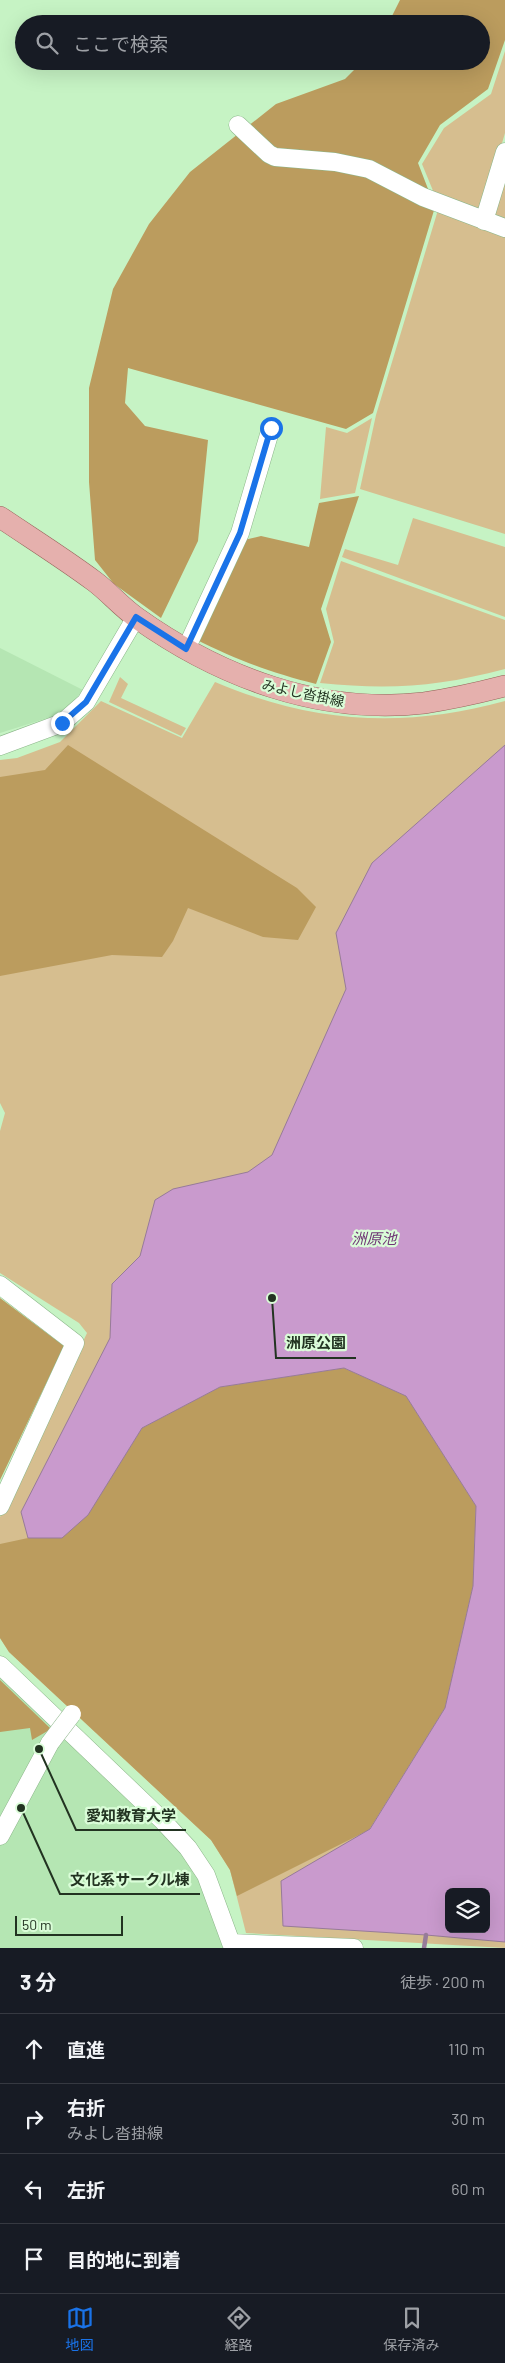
<!DOCTYPE html>
<html lang="ja">
<meta charset="utf-8">
<style>
:root{--surface:#171b24;--page:#20242c;--text:#f1f3f6;--muted:#9ea1a6;--line:#363941;--accent:#1a73e8}
body{margin:0;font-family:Barlow,"Noto Sans JP",sans-serif;background:var(--page);color:var(--text)}
.controls{position:absolute;right:15px;bottom:15px;display:grid;overflow:hidden;border-radius:8px;box-shadow:0 5px 20px #0002}
.controls button{width:45px;height:45px;display:grid;place-items:center;padding:0;border:0;border-bottom:1px solid var(--line);background:var(--surface);color:var(--text);font:25px sans-serif}
.scale{position:absolute;left:15px;bottom:12px;width:108px;box-sizing:border-box;padding-left:5px;border:2px solid #223321;border-top:0;font-size:14px;line-height:18px;white-space:nowrap;color:#223321;-webkit-text-stroke:4px #dafdd8;paint-order:stroke}
.stop{position:absolute;width:15px;height:15px;margin:-11px;border:4px solid #1a73e8;border-radius:50%;background:#fff}
.stop.end{background:#1a73e8;border-color:#fff;box-shadow:0 1px 5px #0008}
.list{margin:0;padding:0;list-style:none}
h2{display:flex;justify-content:space-between;align-items:center;height:65px;margin:0;padding:0 20px;font-size:21px}
h2 small{font-size:16px;font-weight:400;color:var(--muted)}
.list li{display:grid;grid-template-columns:32px 1fr auto;gap:15px;align-items:center;box-sizing:border-box;height:70px;padding:0 20px;border-top:1px solid var(--line)}
.list b{display:block;font-size:19px;white-space:nowrap}
.list p{margin:0;font-size:16px;white-space:nowrap;color:var(--muted)}
.list em{font-size:16px;font-style:normal;color:var(--muted)}
.icon{flex:none;width:28px;height:28px;fill:none;stroke:currentColor;stroke-width:2;stroke-linecap:round;stroke-linejoin:round}
.map{position:relative;flex:none;width:505px;height:1948px;overflow:hidden}
.search{position:absolute;background:var(--surface);box-shadow:0 5px 20px #0002;left:15px;right:15px;top:15px;height:55px;display:flex;align-items:center;gap:12px;box-sizing:border-box;padding:0 18px;border-radius:28px;color:var(--muted);font-size:19px}
.sheet{height:345px;background:var(--surface)}
nav{display:flex;justify-content:space-around;align-items:center;box-sizing:border-box;height:70px;border-top:1px solid var(--line);background:var(--surface);font-size:14px;color:var(--muted)}
nav a{display:grid;justify-items:center;gap:2px}
nav .on{color:var(--accent)}
.map>svg:first-child{display:block}
.built{fill:#b5e6b3}
.green{fill:#d6be8f;fill-rule:evenodd}
.forest{fill:#bb9c5e}
.water{fill:#c99acd;stroke:#977b99;fill-rule:evenodd}
.lines{fill:none;stroke-linecap:round;stroke-linejoin:round}
.stream{stroke:#977b99;stroke-width:4.5}
.minor-casing{stroke:#8cb68a;stroke-width:19}
.major-casing{stroke:#966259;stroke-width:22}
.minor{stroke:#fff;stroke-width:18}
.major{stroke:#e5b0ad;stroke-width:21}
.minor-bridge-casing{stroke:#8cb68a;stroke-width:19;stroke-linecap:butt}
.minor-bridge{stroke:#fff;stroke-width:18}
.route{stroke:#1a73e8;stroke-width:6}
.labels{text-anchor:middle;stroke-width:4.5;stroke-linejoin:round;paint-order:stroke}
.street-label{font-size:14px;fill:#223321;stroke:#dafdd8}
.water-label{font-size:15px;font-style:italic;fill:#6f3675;stroke:#dafdd8}
.leader{fill:none;stroke:#223321;stroke-width:2}
.callout-dot{fill:#223321;stroke:#dafdd8;stroke-width:2}
.callout-label{font-size:15px;text-anchor:middle;font-weight:bold;fill:#223321;stroke:#dafdd8;stroke-width:4.5;stroke-linejoin:round;paint-order:stroke}
</style>
<div class="map">
<svg width="505" height="1948" viewBox="0 0 505 1948">
<rect width="100%" height="100%" fill="#c6f3c4"/>
<path class="built" d="M 0,648 L 83,690 L 68,707 L 51,717 L 0,733 Z
M 0,1672 L 183,1851 L 201,1878 L 228,1948 L 0,1948 Z"/>
<path class="green" d="M 505,51 L 505,133 L 481,214 L 436,198 L 422,164 L 444,128 L 491,94 Z
M 505,179 L 505,224 L 490,219 Z
M 438,210 L 505,234 L 505,534 L 360,489 L 376,415 Z
M 372,418 L 355,493 L 320,499 L 326,427 L 347,433 Z
M 413,518 L 505,547 L 505,617 L 342,557 L 345,549 L 398,565 Z
M 341,561 L 505,620 L 505,669 C 437,687 389,690 320,683 L 334,642 L 326,609 Z
M 120,677 L 128,684 L 121,698 L 186,728 L 181,736 L 109,702 Z
M 215,682 C 312,723 403,729 505,701 L 505,1948 L 246,1933 L 230,1870 L 211,1840 L 9,1652 L 0,1638 L 0,1517 L 87,1333 L 79,1323 L 0,1273 L 0,1131 L 5,1113 L 0,1103 L 0,760 L 17,758 L 60,742 L 101,701 L 182,738 ZM 449,1892 L 486,1892 L 486,1929 L 449,1929 Z"/>
<path class="forest" d="M 400,0 L 505,0 L 505,40 L 488,89 L 440,125 L 418,163 L 435,207 L 373,413 L 346,429 L 128,368 L 125,403 L 145,426 L 208,440 L 198,541 L 161,618 L 114,584 L 95,560 L 89,482 L 89,388 L 113,289 L 149,224 L 190,172 L 276,104 L 345,79 L 363,61 L 481,61 L 481,24 L 388,24 Z
M 359,496 L 321,609 L 331,642 L 316,684 C 271,673 237,660 195,639 L 244,540 L 261,536 L 309,547 L 319,503 Z
M 68,745 L 297,888 L 316,907 L 298,940 L 263,937 L 188,908 L 173,941 L 162,957 L 112,955 L 0,976 L 0,777 L 45,770 Z
M 0,1298 L 64,1346 L 0,1480 Z
M 344,1368 L 406,1396 L 476,1506 L 473,1586 L 445,1708 L 369,1830 L 237,1896 L 230,1870 L 211,1840 L 9,1652 L 0,1638 L 0,1544 L 28,1538 L 62,1538 L 88,1514 L 142,1428 L 220,1387 Z
M 0,1680 L 51,1729 L 32,1740 L 30,1728 L 0,1732 Z"/>
<path class="water" d="M 505,745 L 505,1942 L 426,1935 L 283,1926 L 281,1881 L 370,1829 L 445,1708 L 473,1586 L 476,1506 L 406,1396 L 344,1368 L 220,1387 L 142,1428 L 88,1515 L 62,1538 L 28,1538 L 21,1512 L 110,1338 L 112,1284 L 140,1256 L 155,1200 L 173,1189 L 248,1172 L 272,1155 L 346,989 L 336,933 L 372,863 ZM 449,1892 L 486,1892 L 486,1929 L 449,1929 Z"/>
<g class="lines">
<path class="stream" d="M 424,1948 L 426,1935"/>
<g class="minor-casing">
<path id="minor" d="M 238,125 L 269,154 L 275,157 L 335,162 L 369,169 L 423,197 L 505,228
M 484,221 L 505,152
M 186,649 L 240,533 L 271,428
M 0,746 L 62,723 L 86,702 L 136,617
M 0,1285 L 75,1343 L 0,1506
M 0,1665 L 162,1820 L 188,1848 L 206,1875 L 231,1943 L 354,1948
M 0,1836 L 50,1743"/>
</g>
<g class="major-casing">
<path id="major" d="M 0,517 C 31,538 63,558 94,581 C 109,592 121,607 137,618 C 220,677 320,715 424,703 C 451,699 478,693 505,686"/>
</g>
<use href="#minor" class="minor"/>
<use href="#major" class="major"/>
<g class="minor-bridge-casing">
<path id="minor-bridge" d="M 50,1743 L 72,1714"/>
</g>
<use href="#minor-bridge" class="minor-bridge"/>
</g>
<g class="lines">
<path class="route" d="M 62,723 L 86,702 L 136,617 L 186,649 L 240,533 L 271,428"/>
</g>
<g class="labels">
<g class="street-label">
<text transform="translate(303 693) rotate(12)" y="5">みよし沓掛線</text>
</g>
<g class="water-label">
<text x="374" y="1244">洲原池</text>
</g>
</g>
<path class="leader" d="M272 1298L276 1358H356M39 1749L76 1830H186M21 1808L60 1894H200"/>
<g class="callout-dot">
<circle cx="272" cy="1298" r="5"/>
<circle cx="39" cy="1749" r="5"/>
<circle cx="21" cy="1808" r="5"/>
</g>
<g class="callout-label">
<text x="316" y="1348">洲原公園</text>
<text x="131" y="1821">愛知教育大学</text>
<text x="130" y="1885">文化系サークル棟</text>
</g>
</svg>
<div class="controls">
<button><svg class="icon" aria-label="layers" viewBox="0 0 24 24"><path d="M12 4l9 5-9 5-9-5zM3 14l9 5 9-5"/></svg></button>
</div>
<div class="scale">50 m</div>
<div class="stop" style="left:271px;top:428px"></div>
<div class="stop end" style="left:62px;top:723px"></div>
<div class="search"><svg class="icon" aria-label="search" viewBox="0 0 24 24"><circle cx="10" cy="10" r="6"/><path d="M15 15l6 6"/></svg>ここで検索</div>
</div>
<section class="sheet">
<h2>3 分<small>徒歩 · 200 m</small></h2>
<ul class="list">
<li><svg class="icon" aria-label="ahead" viewBox="0 0 24 24"><path d="M12 20V5M6 11l6-6 6 6"/></svg><div><b>直進</b></div><em>110 m</em></li>
<li><svg class="icon" aria-label="right" viewBox="0 0 24 24"><path d="M7 20v-9h11M14 6l5 5-5 5"/></svg><div><b>右折</b><p>みよし沓掛線</p></div><em>30 m</em></li>
<li><svg class="icon" aria-label="left" viewBox="0 0 24 24"><path d="M17 20v-9H6M10 6l-5 5 5 5"/></svg><div><b>左折</b></div><em>60 m</em></li>
<li><svg class="icon" aria-label="arrive" viewBox="0 0 24 24"><path d="M6 21V4h12l-3 4 3 4H6"/></svg><div><b>目的地に到着</b></div></li>
</ul>
</section>
<nav>
<a class="on"><svg class="icon" aria-label="map" viewBox="0 0 24 24"><path d="M3 6l6-2 6 2 6-2v14l-6 2-6-2-6 2zM9 4v14M15 6v14"/></svg>地図</a>
<a><svg class="icon" aria-label="directions" viewBox="0 0 24 24"><path d="M12 3l9 9-9 9-9-9zM9 14v-3h6M13 9l2 2-2 2"/></svg>経路</a>
<a><svg class="icon" aria-label="saved" viewBox="0 0 24 24"><path d="M7 4h10v16l-5-4-5 4z"/></svg>保存済み</a>
</nav>
